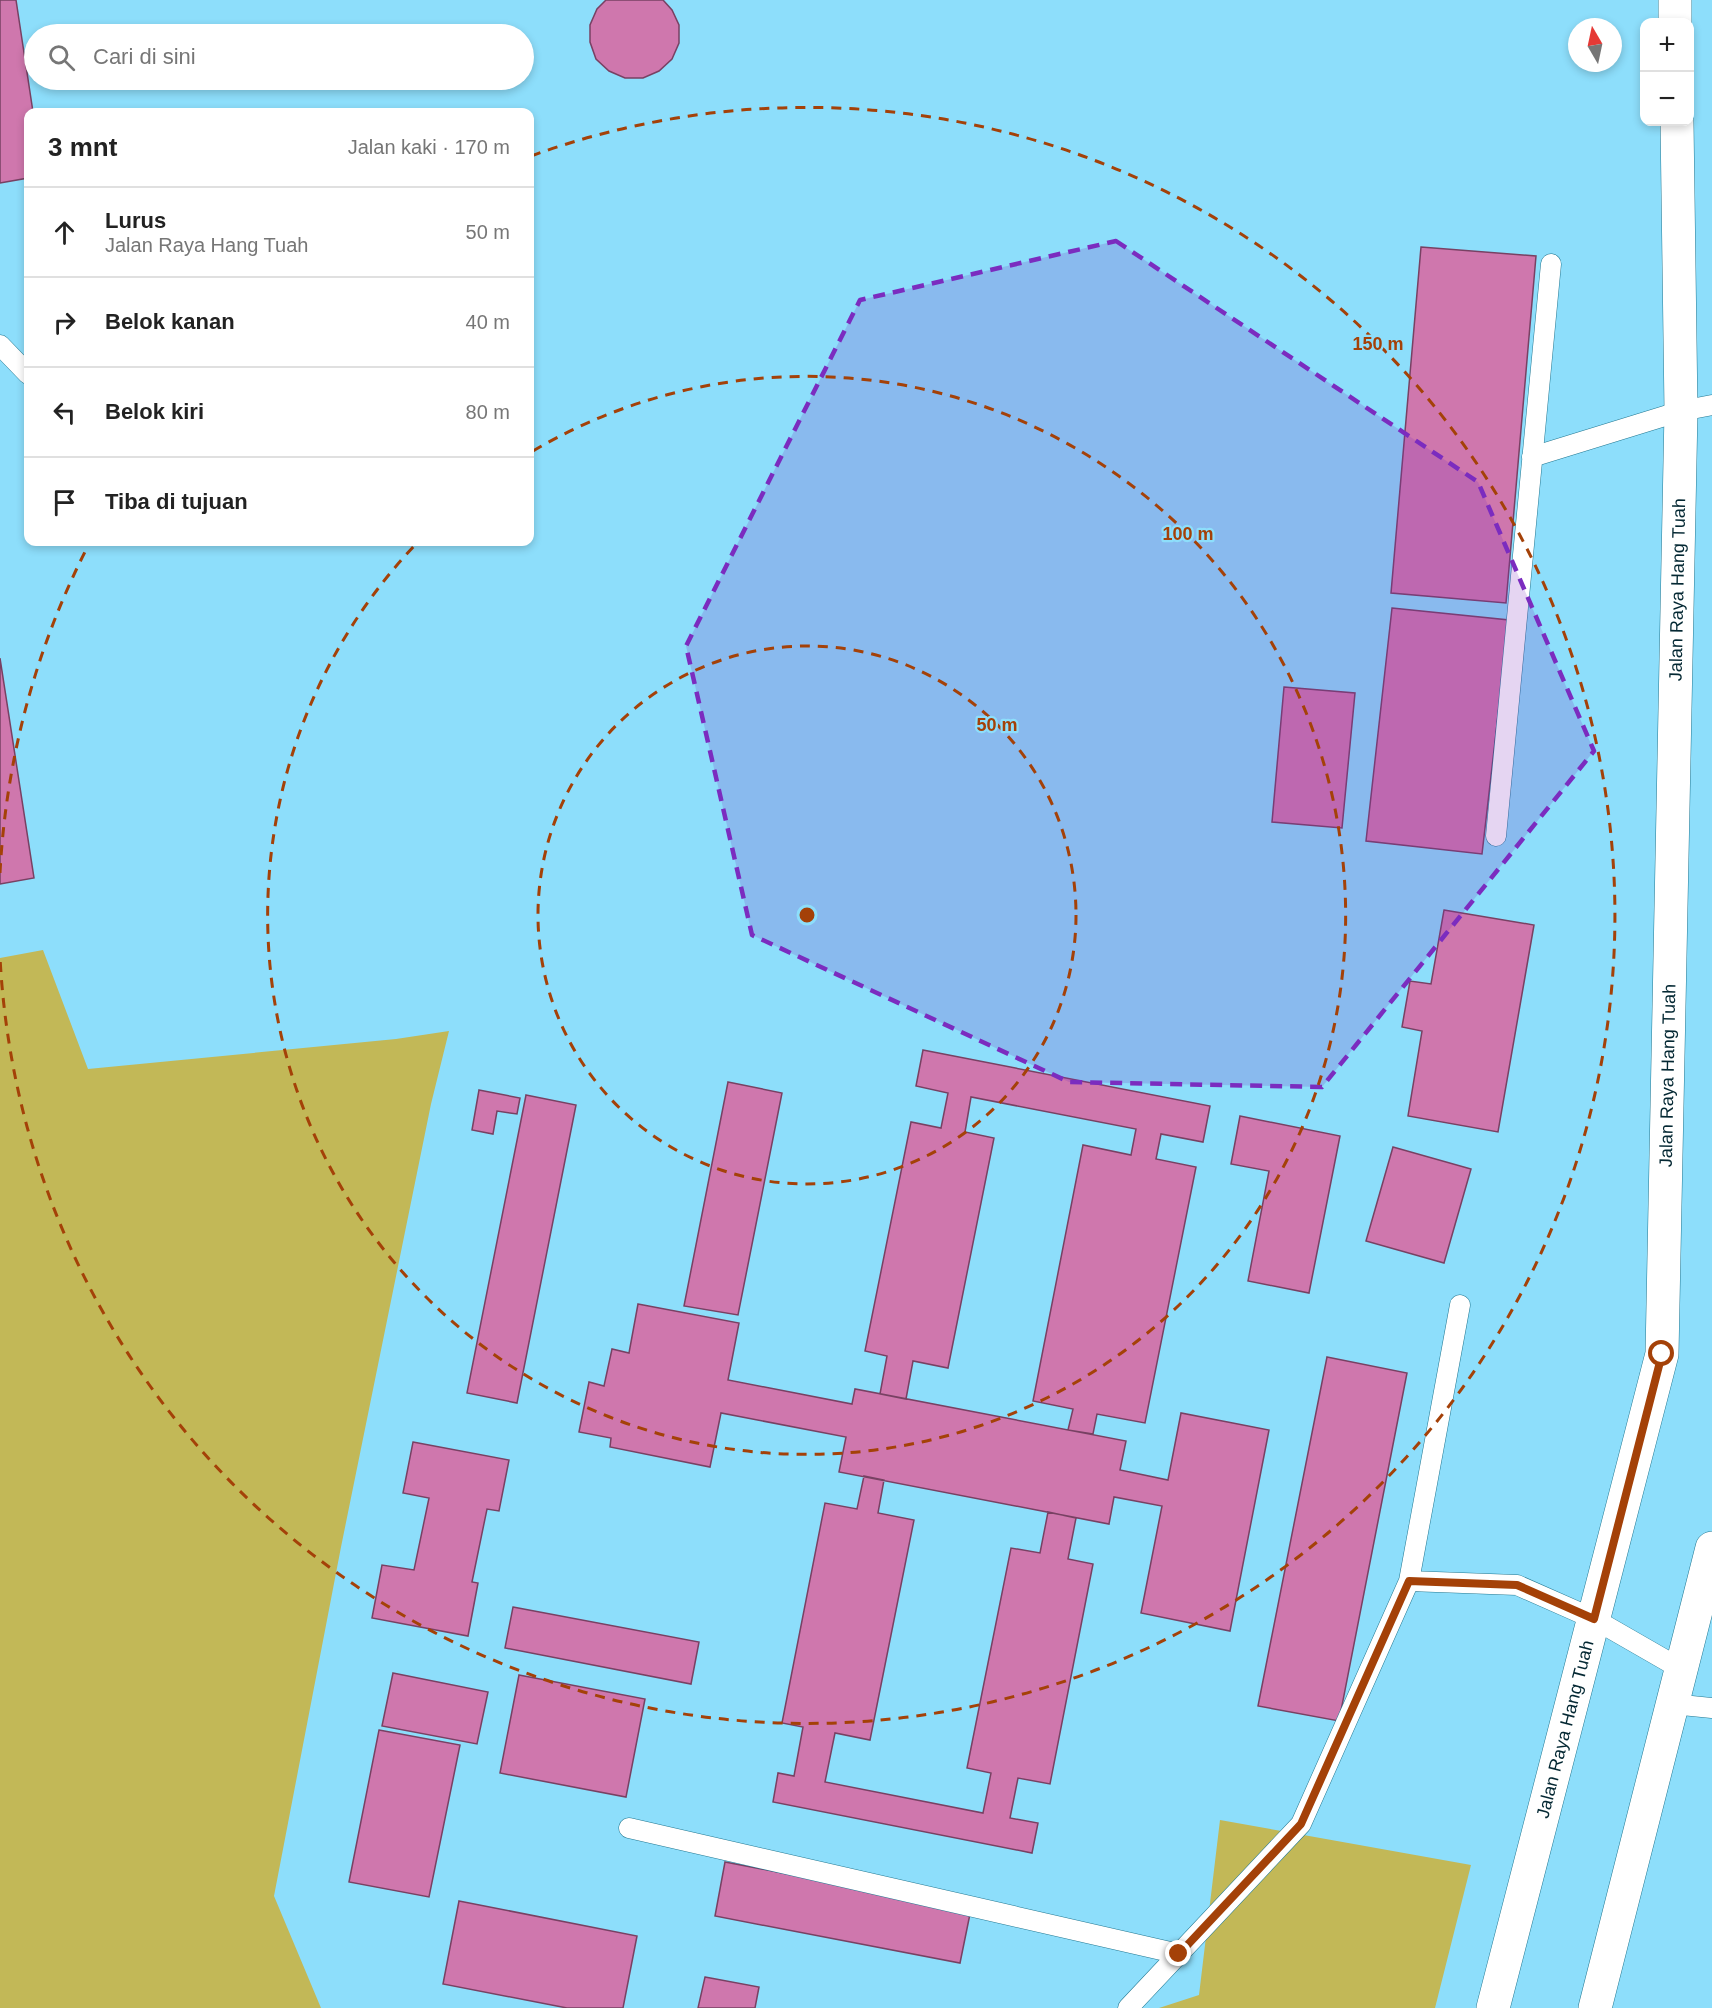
<!DOCTYPE html>
<html lang="id">
<meta charset="utf-8">
<style>
:root{--surface:#fff;--page:#f6f6f6;--text:#222;--muted:#767676;--line:#e0e0e0}
body{margin:0;font-family:Helvetica,sans-serif;background:var(--page);color:var(--text)}
.controls{position:absolute;right:18px;top:18px;display:grid;overflow:hidden;border-radius:12px;box-shadow:0 3px 9px #0003}
.controls button{width:54px;height:54px;display:grid;place-items:center;padding:0;border:0;border-bottom:2px solid var(--line);background:var(--surface);color:var(--text);font:30px sans-serif}
.compass{position:absolute;left:1568px;top:18px;width:54px;height:54px;border-radius:50%;background:var(--surface);box-shadow:0 3px 9px #0003;rotate:351deg}
.stop{position:absolute;width:18px;height:18px;margin:-14px;border:4px solid #a44108;border-radius:50%;background:#fff}
.stop.end{background:#a44108;border-color:#fff;box-shadow:0 2px 6px #0008}
.list{margin:0;padding:0;list-style:none}
h2{display:flex;justify-content:space-between;align-items:center;height:78px;margin:0;padding:0 24px;font-size:26px}
h2 small{font-size:20px;font-weight:400;color:var(--muted)}
.list li{display:grid;grid-template-columns:39px 1fr auto;gap:18px;align-items:center;box-sizing:border-box;height:90px;padding:0 24px;border-top:2px solid var(--line)}
.list b{display:block;font-size:22px;white-space:nowrap}
.list p{margin:0;font-size:20px;white-space:nowrap;color:var(--muted)}
.list em{font-size:20px;font-style:normal;color:var(--muted)}
.icon{flex:none;width:33px;height:33px;fill:none;stroke:currentColor;stroke-width:2;stroke-linecap:round;stroke-linejoin:round}
.map{position:relative;flex:none;width:1712px;height:2008px;overflow:hidden}
.search{position:absolute;background:var(--surface);box-shadow:0 3px 9px #0003;left:24px;top:24px;width:510px;height:66px;display:flex;align-items:center;gap:15px;box-sizing:border-box;padding:0 21px;border-radius:33px;color:var(--muted);font-size:22px}
.panel{position:absolute;background:var(--surface);box-shadow:0 3px 9px #0003;left:24px;top:108px;width:510px;height:438px;border-radius:12px}
.map>svg:first-child{display:block}
.green{fill:#c2b857}
.building{fill:#cf77ad;stroke:#784163;stroke-width:1.5}
.lines{fill:none;stroke-linecap:round;stroke-linejoin:round}
.lane-casing{stroke:#227892;stroke-width:21}
.street-casing{stroke:#227892;stroke-width:34}
.lane{stroke:#fff;stroke-width:20}
.street{stroke:#fff;stroke-width:33}
.route{stroke:#a44108;stroke-width:8}
.marked{fill:#7b2cbf;fill-opacity:0.2;stroke:#7b2cbf;stroke-width:4.5;stroke-dasharray:12 8;stroke-linejoin:round}
.ring{fill:none;stroke:#a44108;stroke-width:3;stroke-dasharray:10 8}
.labels{text-anchor:middle;stroke-width:4.5;stroke-linejoin:round;paint-order:stroke}
.street-label{font-size:18px;fill:#042833;stroke:#8ddefb}
.centre{fill:#a44108;stroke:#8ddefb;stroke-width:3}
.ring-label{font-size:18px;text-anchor:middle;font-weight:bold;fill:#a44108;stroke:#8ddefb;stroke-width:4.5;stroke-linejoin:round;paint-order:stroke}
</style>
<div class="map">
<svg width="1712" height="2008" viewBox="0 0 1712 2008">
<rect width="100%" height="100%" fill="#8ddefb"/>
<path class="green" d="M 43,950 L 88,1069 L 396,1039 L 449,1031 L 431,1104 L 341,1547 L 274,1896 L 321,2008 L 0,2008 L 0,958 Z
M 1220,1820 L 1471,1865 L 1435,2008 L 1159,2008 L 1199,1995 Z"/>
<path class="building" d="M 0,0 L 16,0 L 33,112 L 28,112 L 28,178 L 0,183 Z
M 606,0 L 663,0 L 672,10 L 679,25 L 679,43 L 672,59 L 659,71 L 643,78 L 625,78 L 609,71 L 596,59 L 590,42 L 590,25 L 597,9 Z
M 1421,247 L 1536,256 L 1506,603 L 1391,593 Z
M 1392,608 L 1509,620 L 1482,854 L 1366,841 Z
M 0,658 L 34,878 L 0,884 Z
M 1284,687 L 1355,693 L 1342,828 L 1272,822 Z
M 1444,910 L 1534,925 L 1498,1132 L 1408,1116 L 1422,1031 L 1402,1027 L 1410,981 L 1431,984 Z
M 923,1050 L 1210,1106 L 1203,1142 L 1161,1134 L 1156,1159 L 1196,1167 L 1145,1423 L 1097,1414 L 1093,1434 L 1068,1430 L 1073,1409 L 1033,1401 L 1083,1145 L 1131,1155 L 1136,1129 L 971,1097 L 965,1132 L 994,1138 L 948,1368 L 913,1361 L 906,1399 L 880,1394 L 887,1356 L 865,1351 L 911,1122 L 941,1128 L 948,1093 L 916,1086 Z
M 728,1082 L 782,1093 L 738,1315 L 684,1306 Z
M 479,1090 L 520,1098 L 517,1114 L 497,1111 L 493,1134 L 472,1130 Z
M 526,1095 L 576,1105 L 517,1403 L 467,1393 Z
M 1240,1116 L 1340,1136 L 1309,1293 L 1248,1281 L 1269,1171 L 1231,1164 Z
M 1393,1147 L 1471,1169 L 1444,1263 L 1366,1241 Z
M 638,1304 L 739,1323 L 728,1380 L 852,1404 L 855,1389 L 1126,1441 L 1120,1470 L 1168,1480 L 1181,1413 L 1269,1430 L 1230,1631 L 1141,1613 L 1162,1506 L 1114,1497 L 1109,1524 L 839,1472 L 846,1437 L 721,1413 L 710,1467 L 610,1447 L 611,1438 L 579,1432 L 589,1382 L 604,1386 L 612,1349 L 629,1353 Z
M 1327,1357 L 1407,1373 L 1339,1721 L 1258,1706 Z
M 413,1442 L 509,1460 L 499,1511 L 487,1509 L 472,1582 L 478,1583 L 468,1636 L 372,1618 L 382,1565 L 414,1570 L 429,1498 L 403,1493 Z
M 864,1476 L 884,1480 L 878,1513 L 914,1520 L 870,1740 L 835,1733 L 825,1782 L 983,1813 L 991,1773 L 967,1768 L 1011,1548 L 1040,1553 L 1048,1512 L 1076,1518 L 1068,1559 L 1093,1564 L 1050,1784 L 1018,1778 L 1010,1818 L 1038,1823 L 1032,1853 L 773,1802 L 778,1773 L 794,1776 L 803,1727 L 782,1723 L 825,1503 L 857,1509 Z
M 513,1607 L 699,1642 L 691,1684 L 505,1648 Z
M 393,1673 L 488,1692 L 477,1744 L 382,1726 Z
M 519,1675 L 645,1699 L 626,1797 L 500,1773 Z
M 379,1730 L 460,1745 L 429,1897 L 349,1882 Z
M 725,1862 L 971,1909 L 960,1963 L 715,1916 Z
M 459,1901 L 637,1936 L 623,2008 L 567,2008 L 443,1984 Z
M 705,1977 L 759,1987 L 755,2008 L 698,2008 Z"/>
<g class="lines">
<g class="lane-casing">
<path id="lane" d="M 0,345 L 28,374
M 1532,457 L 1681,411 L 1712,405
M 1496,836 L 1551,264
M 1409,1581 L 1517,1585 L 1594,1619 L 1681,1669
M 1672,1704 L 1712,1708
M 629,1828 L 1179,1954
M 1128,2008 L 1301,1824 L 1409,1581 L 1460,1305"/>
</g>
<g class="street-casing">
<g id="street">
<path d="M 1675,0 L 1675,22"/>
<path id="s1" d="M 1493,2008 L 1662,1354 L 1681,411 L 1677,122"/>
<path d="M 1595,2008 L 1712,1548"/>
</g>
</g>
<use href="#lane" class="lane"/>
<use href="#street" class="street"/>
</g>
<g class="lines">
<path class="route" d="M 1179,1954 L 1301,1824 L 1409,1581 L 1517,1585 L 1594,1619 L 1662,1354"/>
</g>
<path class="marked" d="M 1116,241 L 1478,482 L 1594,751 L 1322,1087 L 1069,1082 L 752,935 L 686,646 L 860,300 Z"/>
<g class="ring">
<circle cx="807" cy="915" r="269"/>
<path d="M533 451A539 539 0 1 1 416 544"/>
<path d="M0 873A808 808 0 0 1 90 542M531 156A808 808 0 1 1 0 957"/>
</g>
<g class="labels">
<g class="street-label">
<text dy="6" stroke="none"><textPath href="#s1" startOffset="1440">Jalan Raya Hang Tuah</textPath></text>
<text dy="6" stroke="none"><textPath href="#s1" startOffset="954">Jalan Raya Hang Tuah</textPath></text>
<text dy="6" stroke="none"><textPath href="#s1" startOffset="288">Jalan Raya Hang Tuah</textPath></text>
</g>
</g>
<circle cx="807" cy="915" r="9" class="centre"/>
<g class="ring-label">
<text x="1378" y="350">150 m</text>
<text x="1188" y="540">100 m</text>
<text x="997" y="731">50 m</text>
</g>
</svg>
<div class="controls">
<button>+</button>
<button>−</button>
</div>
<svg class="compass" viewBox="-18 -18 36 36"><path d="M0-13l5 13h-10z" fill="#e53935"/><path d="M0 13l5-13h-10z" fill="#767676"/></svg>
<div class="stop" style="left:1662px;top:1354px"></div>
<div class="stop end" style="left:1179px;top:1954px"></div>
<div class="search"><svg class="icon" aria-label="search" viewBox="0 0 24 24"><circle cx="10" cy="10" r="6"/><path d="M15 15l6 6"/></svg>Cari di sini</div>
<section class="panel">
<h2>3 mnt<small>Jalan kaki · 170 m</small></h2>
<ul class="list">
<li><svg class="icon" aria-label="ahead" viewBox="0 0 24 24"><path d="M12 20V5M6 11l6-6 6 6"/></svg><div><b>Lurus</b><p>Jalan Raya Hang Tuah</p></div><em>50 m</em></li>
<li><svg class="icon" aria-label="right" viewBox="0 0 24 24"><path d="M7 20v-9h11M14 6l5 5-5 5"/></svg><div><b>Belok kanan</b></div><em>40 m</em></li>
<li><svg class="icon" aria-label="left" viewBox="0 0 24 24"><path d="M17 20v-9H6M10 6l-5 5 5 5"/></svg><div><b>Belok kiri</b></div><em>80 m</em></li>
<li><svg class="icon" aria-label="arrive" viewBox="0 0 24 24"><path d="M6 21V4h12l-3 4 3 4H6"/></svg><div><b>Tiba di tujuan</b></div></li>
</ul>
</section>
</div>
